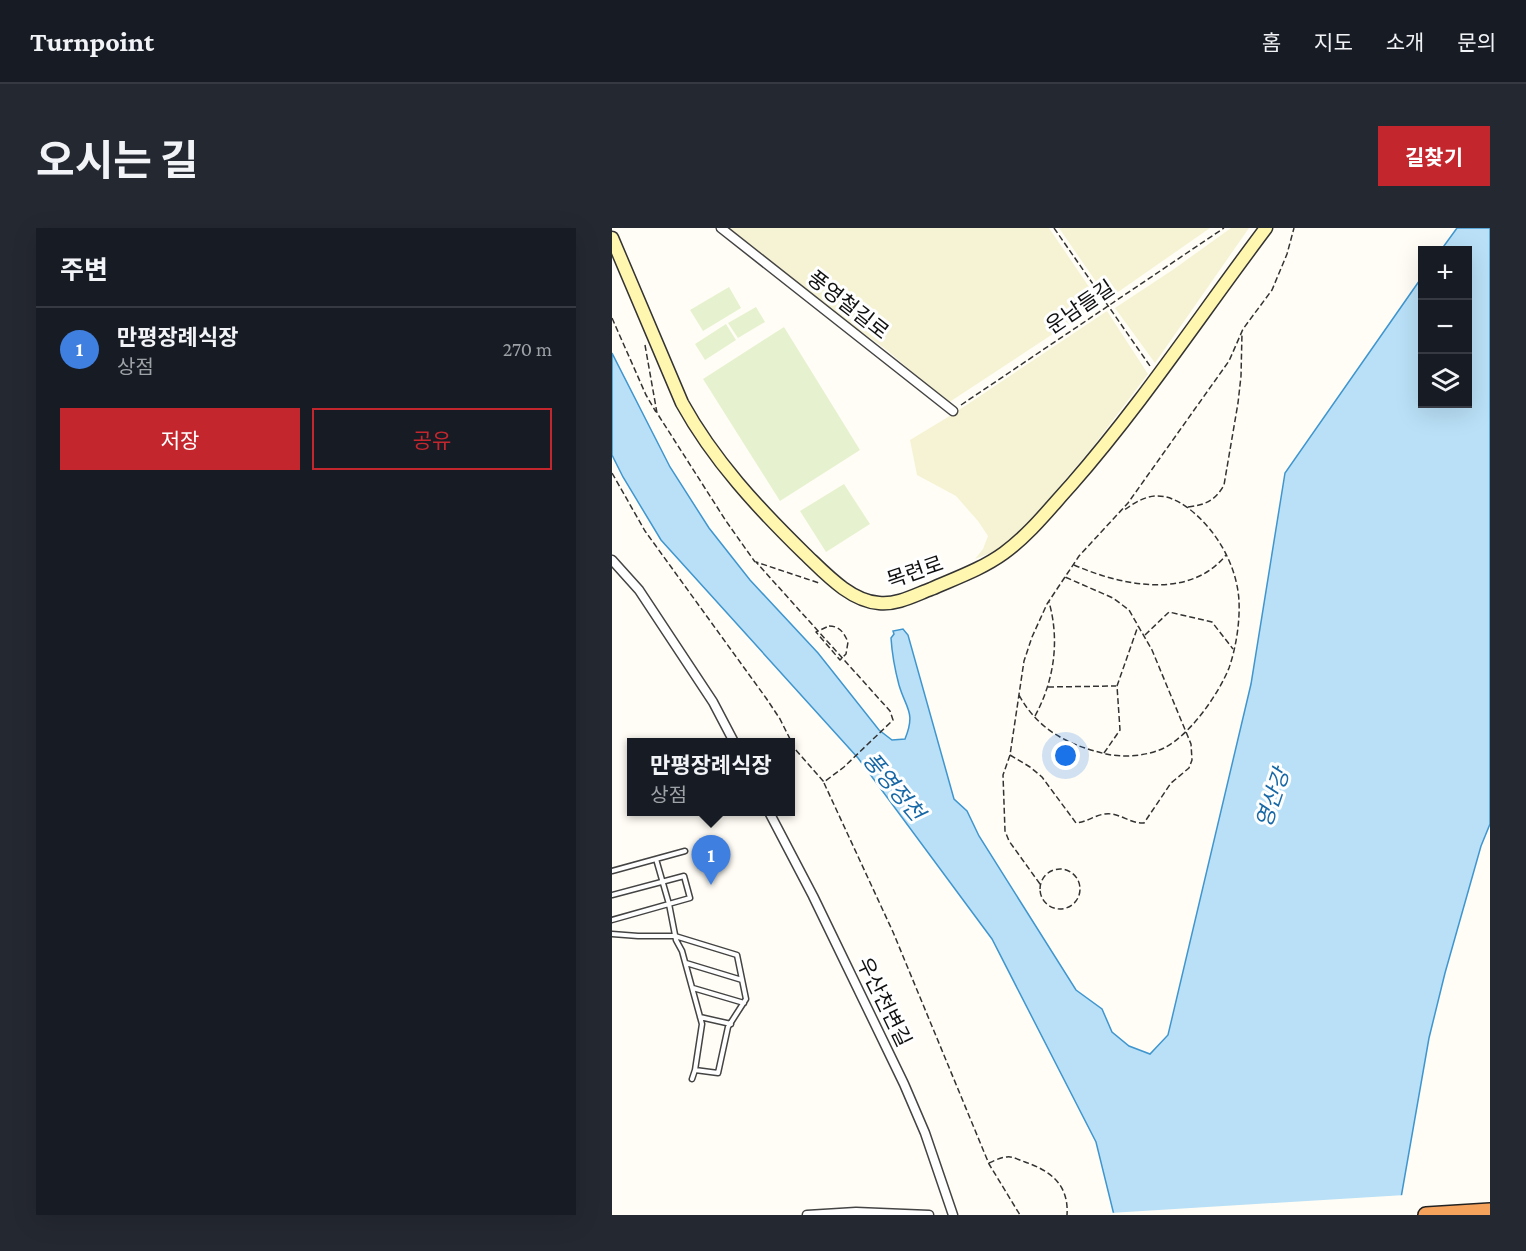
<!DOCTYPE html>
<html lang="ko">
<meta charset="utf-8">
<style>
:root{--surface:#171b24;--page:#242831;--text:#f1f3f6;--muted:#9ea1a6;--line:#363941;--accent:#c4262e}
body{margin:0;font-family:"Crimson Pro","Noto Sans KR",serif;background:var(--page);color:var(--text)}
.controls{position:absolute;right:18px;top:18px;display:grid;overflow:hidden;border-radius:0px;box-shadow:0 6px 24px #0002}
.controls button{width:54px;height:54px;display:grid;place-items:center;padding:0;border:0;border-bottom:2px solid var(--line);background:var(--surface);color:var(--text);font:30px sans-serif}
.you{position:absolute;left:454px;top:528px;width:21px;height:21px;margin:-15px;border:4px solid #fff;border-radius:50%;background:#1a73e8;box-shadow:0 0 0 9px #1a73e833}
.badge{display:grid;place-items:center;width:39px;height:39px;border-radius:50%;background:var(--accent);color:#fff;font-size:20px;font-weight:700}
.pin{position:absolute;translate:-50% -50px;filter:drop-shadow(0 2px 3px #0008)}
.pin::after{content:'';position:absolute;top:32px;width:21px;height:18px;background:inherit;clip-path:polygon(0 0,100% 0,50% 100%)}
.popup{position:absolute;left:15px;top:510px;width:168px;height:78px;box-sizing:border-box;display:grid;place-content:center;border-radius:0px;background:var(--surface);filter:drop-shadow(0 2px 4px #0005);font-size:20px;white-space:nowrap;color:var(--muted)}
.popup b{font-size:22px;color:var(--text)}
.popup::after{content:'';position:absolute;left:50%;top:100%;margin-left:-12px;border:12px solid transparent;border-top-color:var(--surface)}
.list{margin:0;padding:0;list-style:none}
h2{display:flex;justify-content:space-between;align-items:center;height:78px;margin:0;padding:0 24px;font-size:26px}
h2 small{font-size:20px;font-weight:400;color:var(--muted)}
.list li{display:grid;grid-template-columns:39px 1fr auto;gap:18px;align-items:center;box-sizing:border-box;height:84px;padding:0 24px;border-top:2px solid var(--line)}
.list b{display:block;font-size:22px;white-space:nowrap}
.list p{margin:0;font-size:20px;white-space:nowrap;color:var(--muted)}
.list em{font-size:20px;font-style:normal;color:var(--muted)}
.actions{display:flex;gap:12px;padding:18px 24px}
.actions a{flex:1;padding:14px 0;border:2px solid var(--accent);border-radius:0px;text-align:center;font-size:21px;color:var(--accent)}
.actions .main{background:var(--accent);color:#fff}
.icon{flex:none;width:33px;height:33px;fill:none;stroke:currentColor;stroke-width:2;stroke-linecap:round;stroke-linejoin:round}
.map{position:relative;flex:none;width:878px;height:987px;overflow:hidden;border-radius:0px}
header{display:flex;align-items:center;gap:36px;box-sizing:border-box;height:84px;padding:0 30px;background:var(--surface);border-bottom:2px solid var(--line)}
header strong{font-size:28px}
nav{display:flex;gap:33px;margin-inline-start:auto;font-size:21px}
.intro{display:flex;align-items:center;justify-content:space-between;box-sizing:border-box;height:144px;padding:0 36px}
h1{margin:0;font-size:42px}
.button{padding:15px 27px;border-radius:0px;background:var(--accent);color:#fff;font-size:21px;font-weight:700}
main{display:flex;gap:36px;padding:0 36px}
aside{flex:1;background:var(--surface);border-radius:0px;box-shadow:0 6px 24px #0002}
.map>svg:first-child{display:block}
.farmland{fill:#f6f3d4}
.pitch{fill:#e6f2cf}
.water{fill:#b9e0f7;stroke:#3f96cf;stroke-width:1.5}
.pier{fill:#fffdf5}
.lines{fill:none;stroke-linecap:round;stroke-linejoin:round}
.lane-casing{stroke:#444;stroke-width:7}
.street-casing{stroke:#444;stroke-width:11}
.secondary-casing{stroke:#333;stroke-width:15}
.highway-casing{stroke:#222;stroke-width:18}
.path{stroke:#333;stroke-width:1.5;stroke-dasharray:6 3;stroke-linecap:butt}
.lane{stroke:#fff;stroke-width:4}
.street{stroke:#fff;stroke-width:8}
.secondary{stroke:#fff6b0;stroke-width:12}
.highway{stroke:#f5a25d;stroke-width:15}
.labels{text-anchor:middle;stroke-width:6;stroke-linejoin:round;paint-order:stroke}
.street-label{font-size:21px;fill:#111;stroke:#fff}
.water-label{font-size:22px;font-style:italic;fill:#1768a6;stroke:#fff}
</style>
<header>
<strong>Turnpoint</strong>
<nav><a>홈</a><a>지도</a><a>소개</a><a>문의</a></nav>
</header>
<div class="intro"><h1>오시는 길</h1><a class="button">길찾기</a></div>
<main>
<aside>
<h2>주변<small></small></h2>
<ul class="list">
<li><span class="badge" style="background:#3f7fe0">1</span><div><b>만평장례식장</b><p>상점</p></div><em>270 m</em></li>
</ul>
<div class="actions"><a class="main">저장</a><a>공유</a></div>
</aside>
<div class="map">
<svg width="878" height="987" viewBox="0 0 878 987">
<rect width="100%" height="100%" fill="#fffdf5"/>
<path class="farmland" d="M 115,0 L 437,0 L 488,75 L 336,175 L 276,123 L 211,76 Z
M 447,0 L 598,0 L 496,71 Z
M 619,0 L 637,0 L 543,135 L 503,80 L 562,41 Z
M 495,83 L 536,146 L 480,220 L 420,291 L 394,316 L 379,325 L 363,331 L 371,321 L 376,308 L 366,293 L 344,268 L 305,247 L 298,212 L 341,186 Z"/>
<path class="pitch" d="M 117,59 L 129,80 L 91,103 L 78,82 Z
M 144,79 L 153,94 L 126,110 L 116,95 Z
M 114,96 L 124,112 L 93,132 L 83,116 Z
M 172,99 L 248,222 L 168,273 L 91,151 Z
M 232,256 L 258,296 L 214,324 L 188,283 Z"/>
<path class="water" d="M 845,0 L 878,0 L 878,596 L 869,618 L 833,745 L 817,810 L 786,987 L 502,987 L 484,914 L 380,711 L 246,530 L 49,312 L 11,249 L 0,227 L 0,125 L 58,239 L 97,300 L 138,352 L 206,425 L 267,502 L 280,512 L 293,511 C 304,484 294,481 287,457 C 283,442 280,426 279,410 L 282,406 L 281,403 L 291,401 L 296,407 L 342,571 L 355,583 L 367,608 L 464,762 L 490,781 L 500,804 L 517,818 L 538,826 L 556,807 L 639,456 L 673,245 L 810,49 L 810,176 L 856,176 L 856,22 L 829,22 Z"/>
<path class="pier" d="M 793,967 L 789,987 L 499,987 L 498,985 Z"/>
<g class="lines">
<g class="lane-casing">
<path id="lane" d="M 44,631 L 57,676 L 64,712 L 70,723 L 90,796 L 83,842 L 80,851
M 0,643 L 73,623
M 0,667 L 72,648 L 78,670 L 0,692
M 0,706 L 26,708 L 63,708 L 125,727 L 134,771 L 116,799 L 106,845 L 83,842
M 74,735 L 130,752
M 81,760 L 132,775
M 88,789 L 119,796"/>
</g>
<g class="street-casing">
<path id="street" d="M 109,0 L 341,183
M 0,332 L 27,362 L 101,474 L 122,514
M 157,584 L 201,668 L 292,856 L 313,905 L 341,987
M 195,987 L 244,984 L 317,987"/>
</g>
<g class="secondary-casing">
<path id="secondary" d="M 0,10 L 70,175 C 102,233 146,280 193,326 C 213,345 238,373 267,375 C 285,377 303,367 319,361 C 344,350 370,341 392,325 C 418,306 438,280 459,257 C 530,176 589,86 654,0"/>
</g>
<g class="highway-casing">
<path id="highway" d="M 814,987 L 878,983"/>
</g>
<path class="path" d="M 442,0 L 538,138
M 0,90 L 34,167 L 44,184
M 33,117 L 45,185 L 114,293 L 143,334
M 349,177 L 612,0
M 0,245 L 33,303 L 154,470 L 168,491 L 183,521 L 212,554 L 232,539 L 281,492 L 278,483 L 144,334 L 207,355
M 576,279 C 593,277 603,273 612,257 L 626,175 L 629,148 L 630,105
M 462,337 C 508,357 577,373 614,327
M 217,398 C 228,398 232,405 236,414 L 234,426 L 228,432 L 204,404 Z
M 533,407 L 557,384 L 600,394 L 621,421
M 436,459 L 504,458
M 407,467 C 426,502 456,517 494,526 C 512,530 535,528 552,520 C 578,507 606,467 617,440 C 624,420 628,394 627,373 C 625,337 604,301 576,280 C 551,262 535,265 511,283
M 423,488 C 442,453 448,413 437,374
M 492,525 L 508,502 L 505,458 L 526,398
M 398,527 L 418,539 L 430,549 L 464,595 C 475,594 483,587 493,586 C 507,584 518,596 532,595 L 559,555 L 577,540 L 580,532 L 579,516 L 540,422 L 517,382 L 501,370 L 453,349
M 212,555 L 281,704 L 377,936 L 408,987
M428 661a20 20 0 1 1 40 0a20 20 0 1 1-40 0Z
M 428,656 L 397,613 L 393,603 L 391,547 L 398,527 L 412,433 L 420,409 L 435,376 L 467,328 L 516,275 L 617,133 L 631,101 L 660,62 L 675,26 L 682,0
M 377,935 C 382,933 389,929 395,929 C 400,928 407,932 413,934 C 439,943 457,957 455,987"/>
<use href="#lane" class="lane"/>
<use href="#street" class="street"/>
<use href="#secondary" class="secondary"/>
<use href="#highway" class="highway"/>
</g>
<g class="labels">
<g class="street-label">
<text transform="translate(236 77) rotate(38)" y="7">풍영철길로</text>
<text transform="translate(468 79) rotate(-34)" y="7">운남들길</text>
<text transform="translate(303 344) rotate(-19)" y="7">목련로</text>
<text transform="translate(272 774) rotate(64)" y="7">우산천변길</text>
</g>
<g class="water-label">
<text transform="translate(282 558) rotate(50)" y="8">풍영정천</text>
<text transform="translate(660 570) rotate(-71)" y="8">영산강</text>
</g>
</g>
</svg>
<div class="controls">
<button>+</button>
<button>−</button>
<button><svg class="icon" aria-label="layers" viewBox="0 0 24 24"><path d="M12 4l9 5-9 5-9-5zM3 14l9 5 9-5"/></svg></button>
</div>
<div class="you"></div>
<div class="pin badge" style="left:99px;top:657px;background:#3f7fe0">1</div>
<div class="popup"><b>만평장례식장</b>상점</div>
</div>
</main>
